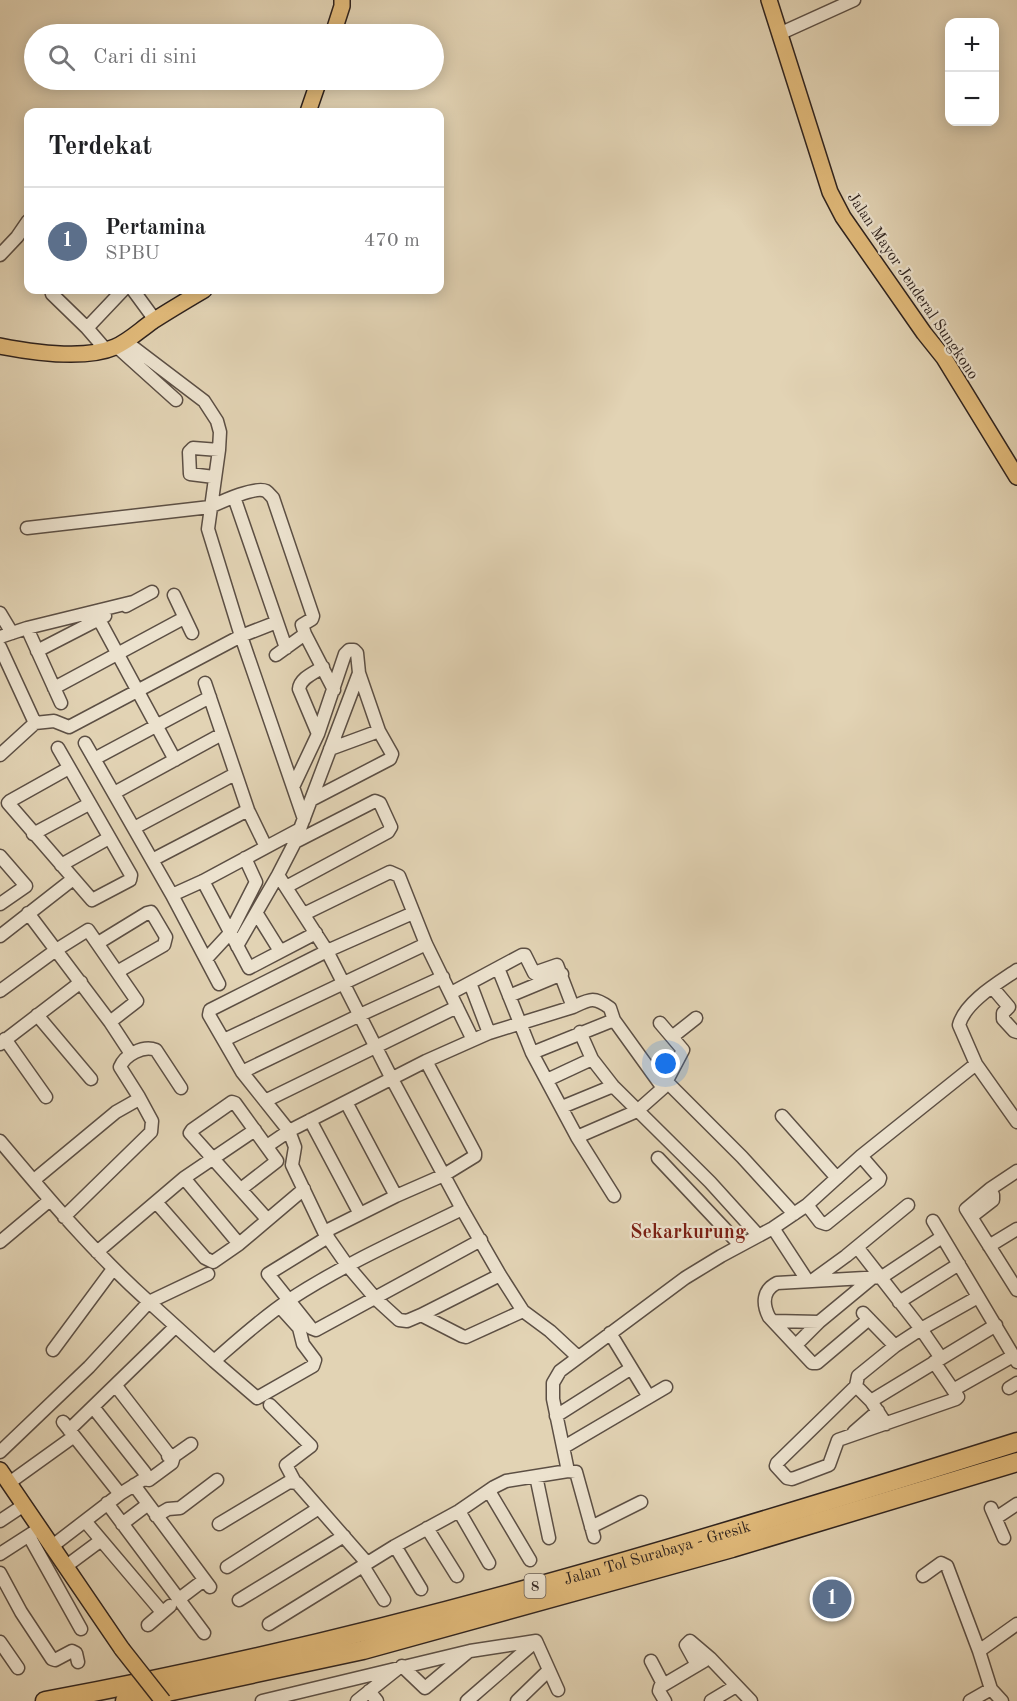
<!DOCTYPE html>
<html lang="id">
<meta charset="utf-8">
<style>
:root{--surface:#fff;--page:#f2f2f2;--text:#202124;--muted:#757577;--line:#e0e0e0;--accent:#ea580c}
body{margin:0;font-family:"Old Standard TT",serif;background:var(--page);color:var(--text)}
.controls{position:absolute;right:18px;top:18px;display:grid;overflow:hidden;border-radius:12px;box-shadow:0 3px 15px #0003}
.controls button{width:54px;height:54px;display:grid;place-items:center;padding:0;border:0;border-bottom:2px solid var(--line);background:var(--surface);color:var(--text);font:30px sans-serif}
.you{position:absolute;left:666px;top:1064px;width:21px;height:21px;margin:-15px;border:4px solid #fff;border-radius:50%;background:#1a73e8;box-shadow:0 0 0 9px #1a73e833}
.badge{display:grid;place-items:center;width:39px;height:39px;border-radius:50%;background:var(--accent);color:#fff;font-size:20px;font-weight:700}
.pin{position:absolute;translate:-50% -50%;border:3px solid #fff;box-shadow:0 2px 6px #0006}
.list{margin:0;padding:0;list-style:none}
h2{display:flex;justify-content:space-between;align-items:center;height:78px;margin:0;padding:0 24px;font-size:26px}
h2 small{font-size:20px;font-weight:400;color:var(--muted)}
.list li{display:grid;grid-template-columns:39px 1fr auto;gap:18px;align-items:center;box-sizing:border-box;height:108px;padding:0 24px;border-top:2px solid var(--line)}
.list b{display:block;font-size:22px;white-space:nowrap}
.list p{margin:0;font-size:20px;white-space:nowrap;color:var(--muted)}
.list em{font-size:20px;font-style:normal;color:var(--muted)}
.icon{flex:none;width:33px;height:33px;fill:none;stroke:currentColor;stroke-width:2;stroke-linecap:round;stroke-linejoin:round}
.map{position:relative;flex:none;width:1017px;height:1701px;overflow:hidden}
.search{position:absolute;background:var(--surface);box-shadow:0 3px 15px #0003;left:24px;top:24px;width:420px;height:66px;display:flex;align-items:center;gap:15px;box-sizing:border-box;padding:0 21px;border-radius:33px;color:var(--muted);font-size:22px}
.panel{position:absolute;background:var(--surface);box-shadow:0 3px 15px #0003;left:24px;top:108px;width:420px;height:186px;border-radius:12px}
.map>svg:first-child{display:block}
.lines{fill:none;stroke-linecap:round;stroke-linejoin:round}
.minor-casing{stroke:#5c4f44;stroke-width:15}
.major-casing{stroke:#2f231e;stroke-width:18}
.highway-casing{stroke:#2f231e;stroke-width:21}
.minor{stroke:#ece2ce;stroke-width:12}
.major{stroke:#e1ba7a;stroke-width:15}
.highway{stroke:#e1ba7a;stroke-width:18}
.major-bridge-casing{stroke:#2f231e;stroke-width:18;stroke-linecap:butt}
.major-bridge{stroke:#e1ba7a;stroke-width:15}
.labels{text-anchor:middle;stroke-width:4.5;stroke-linejoin:round;paint-order:stroke}
.shield{fill:#ece2ce;stroke:#685c53;stroke-width:1.5}
.shield-label{font-size:15px;font-weight:bold;fill:#2f231e}
.street-label{font-size:16px;fill:#2f231e;stroke:#ece2ce}
.quarter-label{font-size:20px;font-weight:bold;fill:#7a1f14;stroke:#ece2ce}
</style>
<div class="map">
<svg width="1017" height="1701" viewBox="0 0 1017 1701">
<rect width="100%" height="100%" fill="#e2d3b4"/>
<filter id="stains"><feTurbulence type="fractalNoise" baseFrequency=".00333" numOctaves="4"/><feColorMatrix values="0 0 0 0 .2 0 0 0 0 .09 0 0 0 0 .02 0 0 0 .5 -.17"/></filter>
<radialGradient id="worn" r=".72"><stop offset=".6" stop-color="#630" stop-opacity="0"/><stop offset="1" stop-color="#630" stop-opacity=".3"/></radialGradient>
<g class="lines">
<g class="minor-casing">
<path id="minor" d="M 779,34 L 854,0
M 0,255 L 17,237 L 28,221
M 51,290 L 52,294 L 87,328 L 106,350
M 133,290 L 155,320
M 87,328 L 123,290
M 125,341 L 204,401 L 217,421 L 220,432 L 219,450 L 208,529 L 241,636 L 304,819
M 116,346 L 176,400
M 214,477 L 190,474 L 189,452 L 193,448 L 219,450
M 234,497 L 286,648
M 27,528 L 210,507 C 221,502 255,486 266,491 C 269,493 271,496 273,498 L 313,616 L 312,619 L 302,625 L 305,634 L 276,655
M 174,595 L 192,633
M 126,606 L 152,592
M 95,612 L 175,760
M 0,613 L 12,633
M 27,628 L 61,703
M 305,634 L 334,690
M 0,637 L 27,628 L 133,602
M 0,647 L 35,723
M 37,651 L 105,616
M 205,683 L 248,810 L 266,847
M 54,688 L 184,618
M 318,734 L 299,689 C 300,678 314,673 323,667
M 85,743 L 172,895 L 219,984
M 58,748 L 131,875 L 130,880 L 92,900 L 8,803 L 10,801 L 69,768
M 330,749 L 379,731
M 0,755 L 35,723 L 54,721 L 69,727 L 241,636 L 277,622
M 94,759 L 210,697
M 114,793 L 222,734
M 311,800 L 390,759 L 392,754 L 379,731 L 359,673
M 134,828 L 235,774
M 33,834 L 89,804
M 0,856 L 26,886 L 0,904
M 152,860 L 248,810
M 61,865 L 109,838
M 278,875 L 327,951 L 392,1079 L 462,1209 L 500,1275 L 523,1311 L 550,1331 L 578,1357
M 203,881 L 249,968 L 316,933
M 286,887 L 388,832 L 391,827 L 380,803 L 375,801 L 295,842
M 172,895 L 203,881 L 300,829
M 413,913 L 327,951 L 210,1010 L 209,1015 L 242,1072 L 289,1131 L 295,1147 L 292,1165 L 324,1232 L 347,1265 L 376,1299 L 399,1320 L 407,1321 L 421,1315 L 462,1336 L 466,1337 L 523,1311
M 257,914 L 280,951
M 304,914 L 390,872 L 399,876 L 426,944 L 473,1040
M 0,936 L 73,879
M 98,943 L 147,913 L 151,912 L 153,915 L 166,937 L 164,945 L 117,972
M 237,946 L 278,875 L 295,842 L 359,673 L 357,653 L 354,650 L 349,650 L 345,654 L 318,734 L 293,787
M 206,959 L 230,933 L 256,882 L 245,858
M 498,968 L 532,1053 L 577,1137 L 614,1196
M 1017,970 C 998,983 965,1002 959,1025 L 976,1064 L 1017,1122
M 470,983 L 489,1033
M 992,987 L 1009,1007 L 1003,1013 L 1003,1019 L 1014,1031 L 1017,1032
M 0,991 L 56,950 L 88,930 L 137,1001 L 110,1022 L 28,913
M 451,993 L 522,955 L 525,955 L 534,973 L 557,965 L 573,1007 C 590,999 594,996 610,1008 L 614,1020
M 509,996 L 562,974
M 37,1015 L 91,1079
M 110,1022 L 131,1054
M 580,1032 L 592,1059 L 613,1086 L 710,1182 L 758,1235
M 672,1037 L 696,1018
M 5,1039 L 46,1097
M 224,1040 L 426,944
M 0,1044 L 81,982
M 532,1053 L 614,1020 L 663,1088
M 242,1072 L 360,1015 L 443,977
M 547,1080 L 592,1059
M 667,1082 L 742,1157 L 794,1214
M 265,1101 L 457,1007
M 346,1102 L 396,1196
M 562,1107 L 613,1086
M 782,1116 L 837,1178
M 310,1120 L 360,1214
M 577,1137 L 637,1111 L 663,1088 L 683,1050 L 660,1023
M 0,1141 C 47,1197 94,1253 149,1302 L 208,1274
M 267,1146 L 289,1131 L 426,1061 L 489,1033 L 573,1007
M 658,1158 L 740,1245
M 1017,1171 L 990,1189 L 966,1209 L 1017,1290
M 184,1178 L 239,1244
M 34,1180 L 116,1112 L 139,1099 L 139,1097 L 120,1067 C 125,1055 143,1045 156,1050 L 181,1088
M 241,1189 L 277,1161 L 235,1103 L 232,1102 L 192,1130 L 190,1133 L 267,1219
M 156,1202 L 205,1258 L 213,1262 L 239,1244 L 304,1189
M 807,1205 L 820,1222 L 826,1224 L 879,1181 L 880,1178 L 861,1156
M 64,1217 L 151,1132 L 152,1121 L 139,1097
M 971,1217 L 993,1200 L 993,1195 L 990,1189
M 933,1221 L 1017,1362
M 773,1228 L 807,1280
M 324,1232 L 396,1196 L 444,1175 L 475,1156 L 475,1153 L 426,1061
M 328,1237 L 268,1274 L 311,1328 L 316,1330 L 481,1240
M 0,1242 L 50,1200
M 989,1246 L 1017,1229
M 857,1247 L 921,1329 L 941,1358
M 97,1252 L 184,1178 L 255,1130
M 813,1280 L 846,1256 L 908,1205
M 899,1302 L 959,1264
M 863,1313 L 895,1346
M 421,1315 L 500,1275
M 869,1319 L 817,1363 L 812,1363 L 769,1317 C 762,1303 763,1290 777,1283 L 882,1277 L 942,1237
M 774,1321 L 819,1322
M 796,1345 L 819,1322 L 871,1279
M 53,1350 L 113,1269
M 214,1361 L 257,1398 L 313,1366 L 315,1360 L 303,1344 L 299,1328 L 280,1307
M 116,1386 L 170,1456
M 856,1386 L 777,1463 L 776,1466 L 787,1478 L 792,1479 L 829,1465 L 838,1440 L 956,1399 L 958,1397 L 934,1362
M 1009,1388 L 1017,1383
M 953,1390 L 1013,1356
M 649,1397 L 666,1387
M 871,1401 L 996,1325
M 270,1405 L 311,1446 L 286,1465 L 295,1482
M 93,1407 L 145,1473
M 556,1416 L 630,1369
M 63,1422 L 120,1494
M 886,1424 L 871,1401 L 856,1386 L 858,1376 L 895,1346 L 921,1329 L 978,1297
M 69,1430 L 175,1327
M 854,1432 L 878,1411
M 564,1447 L 649,1397 L 610,1333
M 0,1452 L 89,1367 L 149,1302 L 214,1361 C 238,1340 262,1318 289,1300 C 344,1264 403,1238 462,1209
M 168,1456 L 174,1456 L 191,1444
M 568,1471 L 553,1399 L 553,1383 L 560,1371 L 685,1278 L 721,1256 L 773,1228 L 807,1205 L 861,1156 L 976,1064
M 536,1476 L 549,1538
M 9,1483 L 73,1437
M 134,1485 L 210,1587
M 489,1491 L 530,1560
M 107,1503 L 204,1633
M 991,1508 L 1004,1538
M 459,1511 L 489,1563
M 156,1516 L 168,1509 L 180,1508 L 217,1480
M 996,1518 L 1017,1504
M 0,1521 L 24,1505
M 85,1521 L 162,1612
M 122,1524 L 147,1505
M 219,1524 L 289,1482 L 297,1483 L 367,1563
M 591,1527 L 641,1502
M 427,1528 L 457,1576
M 29,1536 L 81,1629
M 395,1546 L 421,1589
M 51,1547 L 120,1494 L 144,1479 L 149,1480 L 172,1463 L 174,1456
M 0,1554 L 34,1532
M 363,1566 L 384,1600
M 65,1567 L 100,1541
M 227,1567 L 319,1508
M 0,1573 L 21,1612 L 52,1659 L 55,1660 L 72,1651 L 76,1653 L 78,1662
M 923,1576 L 941,1563 L 947,1566 L 979,1651
M 179,1599 L 204,1580
M 239,1600 L 344,1536
M 269,1624 L 395,1546 L 459,1511 L 494,1487 L 506,1481 L 568,1471 L 576,1472 L 594,1537
M 148,1625 L 170,1606
M 536,1641 L 558,1690
M 0,1642 L 18,1668
M 651,1661 L 663,1684
M 697,1665 L 686,1645 L 690,1641 L 710,1658 L 751,1701
M 402,1666 L 425,1688 L 468,1652
M 369,1691 L 377,1701
M 262,1701 L 470,1651 L 536,1641
M 357,1701 L 396,1670
M 467,1701 L 535,1642
M 517,1701 L 549,1670
M 665,1701 L 659,1691 L 660,1687 L 704,1661
M 711,1701 L 736,1686
M 970,1701 L 991,1689
M 1002,1701 L 991,1689 L 979,1651 L 1017,1624"/>
</g>
<g class="major-casing">
<path id="major" d="M 769,0 L 830,192 L 843,217 L 924,333 L 944,358 L 1017,477
M 333,34 L 342,6 L 342,0
M 308,112 L 319,80
M 0,346 C 31,352 85,360 115,347 C 129,341 140,330 153,321 C 170,310 187,300 204,290
M 0,1470 L 122,1649"/>
</g>
<g class="highway-casing">
<g id="highway">
<path id="s1" d="M 45,1701 C 376,1641 697,1543 1017,1442"/>
<path d="M 125,1701 L 363,1650 L 732,1548 L 1017,1462"/>
</g>
</g>
<use href="#minor" class="minor"/>
<use href="#major" class="major"/>
<use href="#highway" class="highway"/>
<g class="major-bridge-casing">
<path id="major-bridge" d="M 122,1649 L 163,1701"/>
</g>
<use href="#major-bridge" class="major-bridge"/>
</g>
<g class="labels">
<rect class="shield" x="524.5" y="1574" width="21" height="24" rx="4.5"/>
<g class="shield-label">
<text x="535" y="1591">8</text>
</g>
<g class="street-label">
<text transform="translate(914 285) rotate(56)" y="6">Jalan Mayor Jenderal Sungkono</text>
<text dy="6" stroke="none"><textPath href="#s1" startOffset="630">Jalan Tol Surabaya - Gresik</textPath></text>
</g>
<g class="quarter-label">
<text x="688" y="1238">Sekarkurung</text>
</g>
</g>
<rect width="100%" height="100%" filter="url(#stains)"/>
<rect width="100%" height="100%" fill="url(#worn)"/>
</svg>
<div class="controls">
<button>+</button>
<button>−</button>
</div>
<div class="you"></div>
<div class="pin badge" style="left:832px;top:1599px;background:#5c6f8a">1</div>
<div class="search"><svg class="icon" aria-label="search" viewBox="0 0 24 24"><circle cx="10" cy="10" r="6"/><path d="M15 15l6 6"/></svg>Cari di sini</div>
<section class="panel">
<h2>Terdekat<small></small></h2>
<ul class="list">
<li><span class="badge" style="background:#5c6f8a">1</span><div><b>Pertamina</b><p>SPBU</p></div><em>470 m</em></li>
</ul>
</section>
</div>
